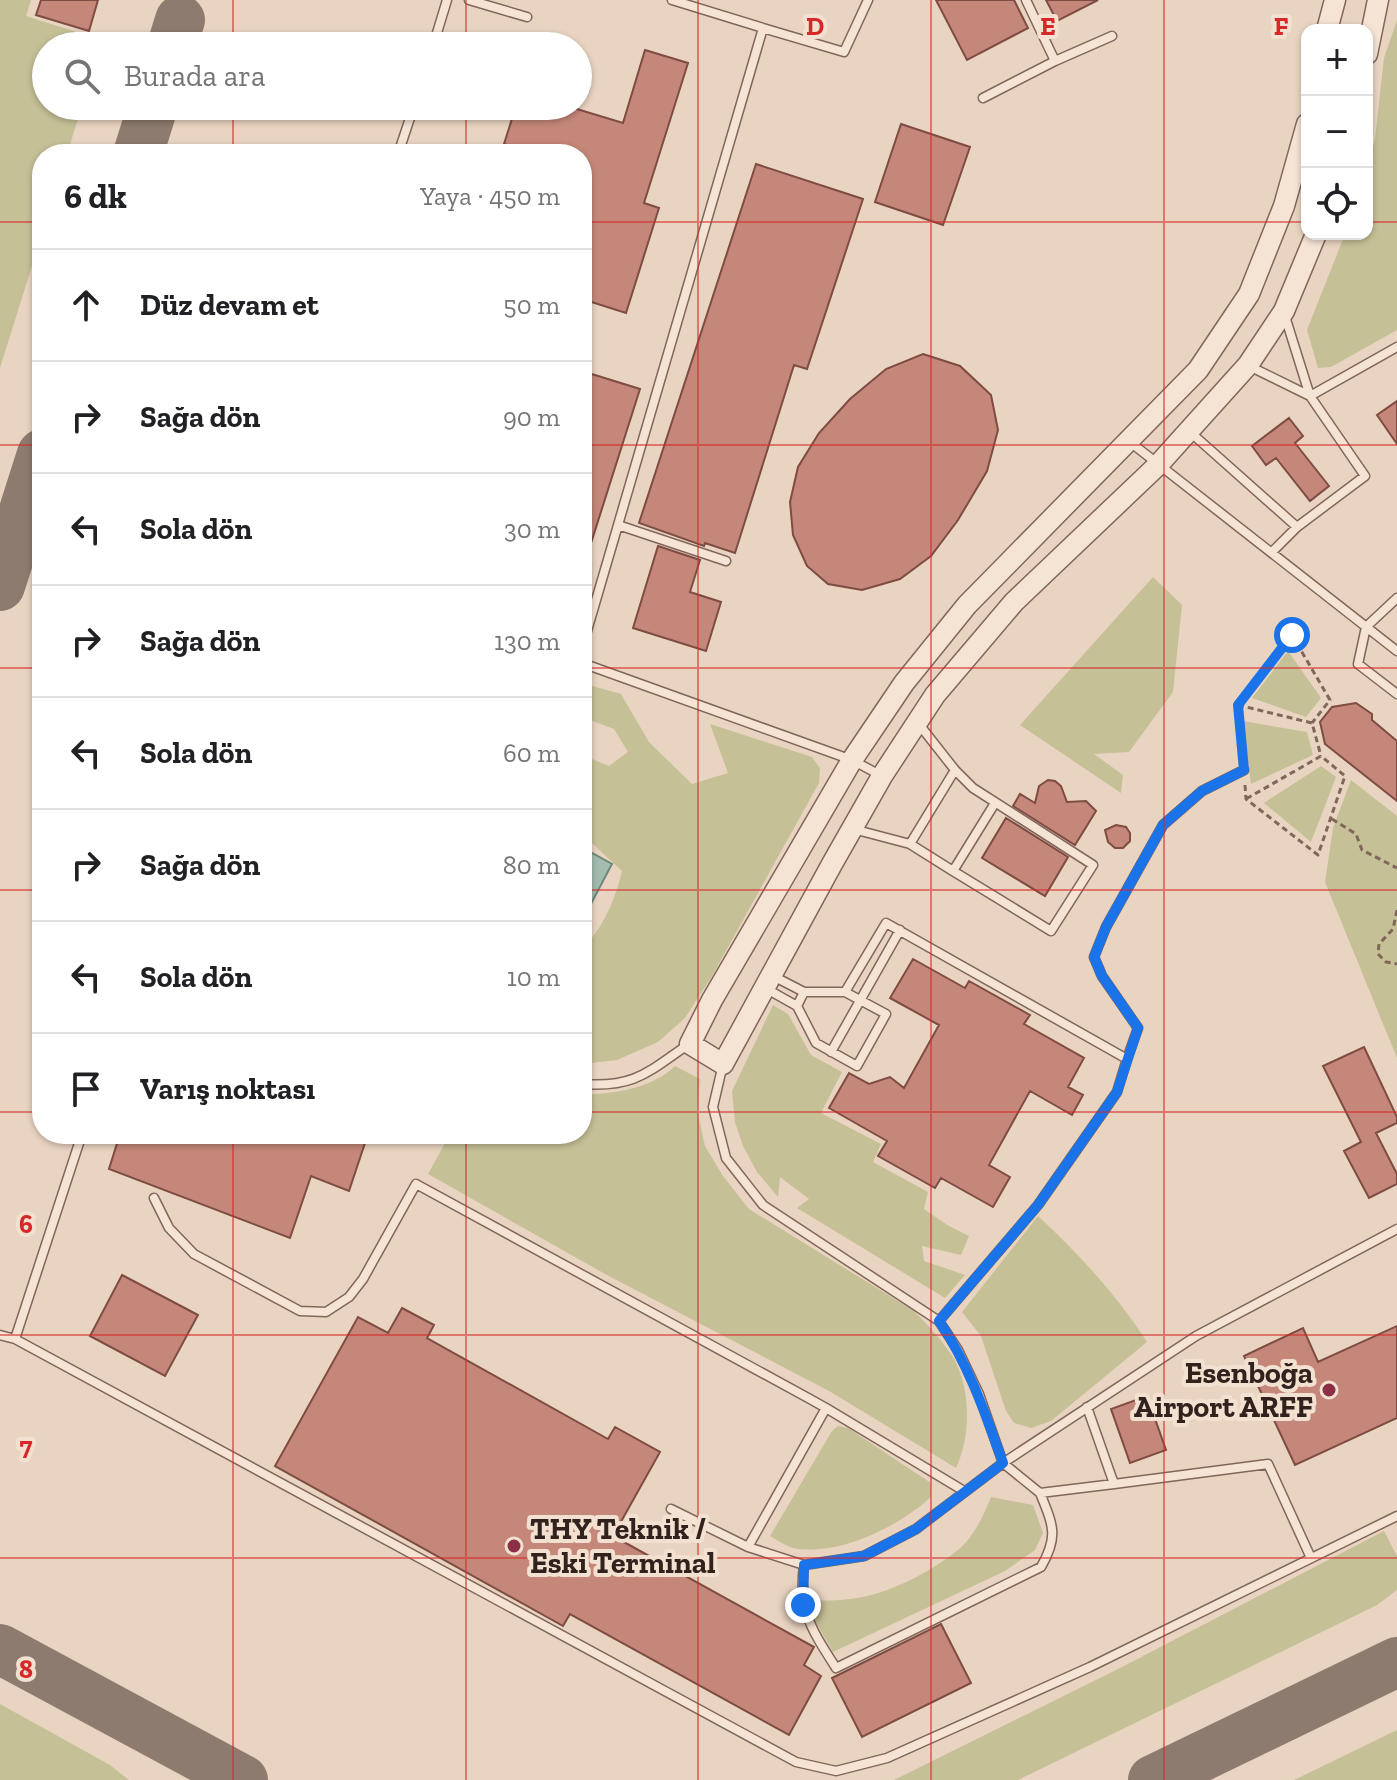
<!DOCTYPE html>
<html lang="tr">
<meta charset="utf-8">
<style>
:root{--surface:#fff;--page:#f2f2f2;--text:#202124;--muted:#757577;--line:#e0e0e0}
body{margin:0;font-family:"Zilla Slab",serif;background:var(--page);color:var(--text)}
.controls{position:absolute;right:24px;top:24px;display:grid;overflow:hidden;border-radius:16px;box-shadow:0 2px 6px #0004}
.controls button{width:72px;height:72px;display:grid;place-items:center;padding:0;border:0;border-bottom:2px solid var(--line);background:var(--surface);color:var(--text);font:40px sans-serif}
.stop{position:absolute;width:24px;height:24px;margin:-18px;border:6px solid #1a73e8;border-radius:50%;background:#fff}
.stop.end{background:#1a73e8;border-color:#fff;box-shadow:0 2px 8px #0008}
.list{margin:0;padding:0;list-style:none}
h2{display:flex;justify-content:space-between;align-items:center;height:104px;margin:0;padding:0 32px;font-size:34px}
h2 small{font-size:26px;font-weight:400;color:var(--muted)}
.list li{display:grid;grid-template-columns:52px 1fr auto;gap:24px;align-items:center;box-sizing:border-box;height:112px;padding:0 32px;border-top:2px solid var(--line)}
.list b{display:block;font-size:30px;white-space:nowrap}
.list em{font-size:26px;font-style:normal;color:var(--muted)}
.icon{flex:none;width:44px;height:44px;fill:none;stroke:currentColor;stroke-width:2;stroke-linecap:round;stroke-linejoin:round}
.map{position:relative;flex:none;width:1397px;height:1780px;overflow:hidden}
.search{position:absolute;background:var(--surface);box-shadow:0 2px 6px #0004;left:32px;top:32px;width:560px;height:88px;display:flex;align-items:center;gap:20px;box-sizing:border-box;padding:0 28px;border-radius:44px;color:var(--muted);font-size:30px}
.panel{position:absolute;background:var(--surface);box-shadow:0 2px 6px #0004;left:32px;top:144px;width:560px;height:1000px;border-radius:32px}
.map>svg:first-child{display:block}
.green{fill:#c6c097}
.water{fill:#a3bcaf;stroke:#6c897b;stroke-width:2}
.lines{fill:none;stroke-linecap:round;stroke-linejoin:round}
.taxiway{stroke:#8e7b6f;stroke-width:50}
.building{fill:#c5877a;stroke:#7e4c42;stroke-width:2}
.service-casing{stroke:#81665a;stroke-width:11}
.tertiary-casing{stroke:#81665a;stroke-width:23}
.path{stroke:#81665a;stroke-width:3;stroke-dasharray:6 4;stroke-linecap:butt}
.service{stroke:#f5e3d4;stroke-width:8}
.tertiary{stroke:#f5e3d4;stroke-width:20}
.route{stroke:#1a73e8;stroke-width:10}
.grid{fill:none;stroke:#d62828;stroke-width:2;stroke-opacity:0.55}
.poi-dot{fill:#8b3047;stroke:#f2e0d0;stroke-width:3}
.labels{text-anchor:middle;stroke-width:8;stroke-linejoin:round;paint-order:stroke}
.poi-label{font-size:30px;font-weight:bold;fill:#32221d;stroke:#f2e0d0;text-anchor:end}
.grid-label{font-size:26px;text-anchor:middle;font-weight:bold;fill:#d62828;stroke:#f2e0d0;stroke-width:8;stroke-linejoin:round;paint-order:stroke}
</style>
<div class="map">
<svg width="1397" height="1780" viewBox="0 0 1397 1780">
<rect width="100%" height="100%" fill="#e9d4c1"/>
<path class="green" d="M 0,0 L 31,0 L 26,16 L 102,40 L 101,46 L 46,46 L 46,106 L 82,106 L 67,154 L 42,154 L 42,234 L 0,368 Z
M 1397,20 L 1397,330 L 1331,367 L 1318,368 L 1307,330 L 1345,234 L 1367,234 L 1367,170 L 1375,139 L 1384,58 Z
M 1153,577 L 1182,605 L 1173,692 L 1129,752 L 1094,754 L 1123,775 L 1121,793 L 1020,725 Z
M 1288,651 L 1321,698 L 1306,717 L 1252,698 Z
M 582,683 L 621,694 L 649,742 L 692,784 L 728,773 L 710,724 L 812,757 L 820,768 L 819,783 L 712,976 L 685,1018 L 658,1042 L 617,1060 L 582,1064 L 582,948 C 603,930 616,897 622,871 L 582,834 L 582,755 L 609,766 L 628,752 L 614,729 L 582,717 Z
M 1243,721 L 1307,732 L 1313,755 L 1251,784 Z
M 1321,766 L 1336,777 L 1311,842 L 1264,803 Z
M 1351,780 L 1397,816 L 1397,1058 L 1325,882 L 1333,828 Z
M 773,1005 L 788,1014 L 811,1055 L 842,1072 L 821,1113 L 881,1144 L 873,1162 L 928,1192 L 924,1209 L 949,1226 L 969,1236 L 961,1255 L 922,1246 L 924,1261 L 965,1275 L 945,1298 L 797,1208 L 809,1199 L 780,1177 L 778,1197 L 757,1172 L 743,1146 L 735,1122 L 732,1091 Z
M 675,1066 L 700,1079 L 697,1110 L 705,1146 L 723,1176 L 749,1209 L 914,1311 C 929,1326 943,1341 954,1359 C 971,1390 971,1436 956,1468 L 829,1391 L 605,1274 L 428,1174 L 450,1134 L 582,1134 L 582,1094 C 612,1095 653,1088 675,1066 Z
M 1038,1216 C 1080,1255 1116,1294 1147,1342 L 1051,1421 L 1031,1428 L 1014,1423 L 1006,1411 L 981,1336 L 962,1312 Z
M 838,1426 L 848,1428 L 931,1483 L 931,1497 C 899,1526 844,1554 798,1549 C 789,1548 778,1541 770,1536 L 832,1431 Z
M 991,1497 L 1033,1505 L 1043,1533 L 1035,1550 L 1005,1571 L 833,1652 L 814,1619 L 812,1601 C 825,1600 838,1601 850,1599 C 887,1595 929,1573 958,1550 C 973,1538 984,1515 991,1497 Z
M 1384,1531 L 1397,1556 L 1397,1590 L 1377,1605 L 1018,1780 L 894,1780 L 1120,1668 Z
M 0,1704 L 110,1765 L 129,1780 L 0,1780 Z
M 1397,1730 L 1397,1780 L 1294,1780 Z"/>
<path class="water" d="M 585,849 L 612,864 L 583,919 L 582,854 Z"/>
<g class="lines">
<path class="taxiway" d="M 172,46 L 180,20
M 138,154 L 153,106
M 0,586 L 42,454
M 0,1649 L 243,1780
M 1153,1780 L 1397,1662"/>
</g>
<path class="building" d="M 41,0 L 98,0 L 89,31 L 36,15 Z
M 936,0 L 1014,0 L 1028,28 L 967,60 Z
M 1046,0 L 1098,0 L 1057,21 Z
M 645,50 L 688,63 L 644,203 L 659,208 L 626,313 L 582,299 L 582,154 L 536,154 L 504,144 L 516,106 L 567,106 L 623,123 Z
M 901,124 L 970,147 L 943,225 L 875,202 Z
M 756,164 L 863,199 L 807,369 L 794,365 L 735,553 L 705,543 L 704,546 L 639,523 Z
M 923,354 L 960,366 L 991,395 L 998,430 L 987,471 L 958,520 L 931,556 L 900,579 L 862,590 L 828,584 L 807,566 L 793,535 L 790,502 L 798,467 L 819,433 L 850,399 L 886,369 Z
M 582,371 L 640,389 L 585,562 L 582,562 Z
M 1397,401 L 1397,444 L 1377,415 Z
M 1289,418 L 1303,436 L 1295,443 L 1329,486 L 1310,501 L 1276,458 L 1266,465 L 1252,446 Z
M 658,546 L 700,560 L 690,592 L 721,602 L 706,651 L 633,628 Z
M 1356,703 L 1372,714 L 1372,720 L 1397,741 L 1397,801 L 1325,744 L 1320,722 L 1332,707 Z
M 1048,780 L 1055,781 L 1061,786 L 1067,802 L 1086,801 L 1096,811 L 1075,845 L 1013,806 L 1020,794 L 1035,803 L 1039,786 Z
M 1006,818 L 1068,857 L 1045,896 L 982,858 Z
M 1116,825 L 1126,827 L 1130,833 L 1130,841 L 1123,848 L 1115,848 L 1108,842 L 1105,830 Z
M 913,959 L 965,988 L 969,981 L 1030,1015 L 1024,1024 L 1084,1058 L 1068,1087 L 1083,1095 L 1072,1115 L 1030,1091 L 989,1165 L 1010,1177 L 993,1207 L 941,1178 L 935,1188 L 878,1156 L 887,1141 L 829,1108 L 849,1073 L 869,1084 L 890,1077 L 904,1088 L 939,1025 L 890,998 Z
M 1364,1047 L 1397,1117 L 1397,1123 L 1376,1133 L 1397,1174 L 1397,1184 L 1369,1198 L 1344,1151 L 1361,1142 L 1323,1066 Z
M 120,1134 L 368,1134 L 349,1191 L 311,1176 L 290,1238 L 109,1169 Z
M 122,1275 L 198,1315 L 165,1376 L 90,1336 Z
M 402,1308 L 434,1325 L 427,1338 L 608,1439 L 615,1427 L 660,1452 L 613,1536 L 814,1647 L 804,1665 L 821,1676 L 789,1735 L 570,1614 L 563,1626 L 275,1466 L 358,1317 L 388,1333 Z
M 1397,1326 L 1397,1418 L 1295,1465 L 1244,1356 L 1303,1328 L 1318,1362 Z
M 1147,1396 L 1166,1450 L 1130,1463 L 1111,1409 Z
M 941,1624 L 971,1683 L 862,1737 L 832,1678 Z"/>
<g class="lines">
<g class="service-casing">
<path id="service" d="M 469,0 L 527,17
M 672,0 L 763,28 L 618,525 L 726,561
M 1026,0 L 1055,61 L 1112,36
M 763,28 L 844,52 L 868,0
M 433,46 L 447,0
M 983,98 L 1055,61
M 398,154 L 414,106
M 1249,366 L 1310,396 L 1284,313
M 1189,431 L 1297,527 L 1272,552
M 1130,442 L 1397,651
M 1297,527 L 1365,476 L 1310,396 L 1397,347
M 1397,598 L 1366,627 L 1358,664 L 1397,694
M 582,648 L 618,525
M 582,663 L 852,760 L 880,775
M 853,829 L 910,844 L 955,770 L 918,723
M 910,844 L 953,871 L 995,803
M 953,871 L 1051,931 L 1093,865 L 973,788 L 955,770
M 773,976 L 804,992 L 797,1006
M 765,988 L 797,1006 L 816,1043 L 857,1066 L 886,1014 L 845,992
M 804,992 L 845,992 L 886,923 L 1127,1059 L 1117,1092 L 1038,1205 L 939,1321
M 831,1052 L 900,930
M 1127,1059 L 1138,1028 L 1102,976 L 1094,957 L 1106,927 L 1163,825 L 1202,791 L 1244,770
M 723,1064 L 713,1107 L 726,1158 L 763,1205 L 939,1321 L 958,1350 L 979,1394 L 1003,1463 L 1040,1493
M 582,1084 C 635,1088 648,1072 689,1044
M 154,1198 L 169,1228 L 194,1254 L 300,1311 L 326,1312 L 349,1297 L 363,1279 L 416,1184 L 810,1399 L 826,1408 L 748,1547
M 0,1335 L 15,1339 L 82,1134
M 15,1339 L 796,1762 L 836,1771 L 887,1758 L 1090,1667 L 1397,1516
M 1087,1407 L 1114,1484 L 1268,1464 L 1311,1558
M 826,1408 L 964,1491
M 671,1509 L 748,1547 L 804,1565 L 864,1556 L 916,1529 L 1003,1463 L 1196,1336 L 1397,1229
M 804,1565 C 798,1611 812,1630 836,1668 L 1041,1567 C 1059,1536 1053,1525 1040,1493 L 1114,1484"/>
</g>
<g class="tertiary-casing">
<path id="tertiary" d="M 1327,30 L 1335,0
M 1367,54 L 1378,0
M 1307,124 L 1284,206 L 1249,294 L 1198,370 L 967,605 L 904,683 L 852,760 L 712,1000 L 690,1044 L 723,1064 L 832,864 L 882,776 L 935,695 L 1014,602 L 1158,465 L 1248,365 L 1284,311 L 1316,234"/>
</g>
<path class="path" d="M 1238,705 L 1312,723 L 1321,756
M 1243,757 L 1238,705 L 1292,635 L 1330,700 L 1312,723
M 1245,785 L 1246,799 L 1318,855 L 1345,776 L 1321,756 L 1246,799
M 1332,819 L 1356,834 L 1362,850 L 1397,868
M 1397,910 L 1393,929 L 1379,944 L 1378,954 L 1386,962 L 1397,964"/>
<use href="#service" class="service"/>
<use href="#tertiary" class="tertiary"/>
</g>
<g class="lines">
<path class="route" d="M 803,1605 L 804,1565 L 864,1556 L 916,1529 L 1003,1463 C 985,1413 969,1365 939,1321 L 1038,1205 L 1117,1092 L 1138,1028 L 1102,976 L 1094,957 L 1106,927 L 1163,825 L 1202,791 L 1244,770 L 1238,705 L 1292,635"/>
</g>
<path class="grid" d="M 233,0 L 233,46M 466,0 L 466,46M 698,0 L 698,1780M 931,0 L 931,1780M 1164,0 L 1164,1780M 233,106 L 233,154M 466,106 L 466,154M 0,222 L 42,222M 582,222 L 1307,222M 1367,222 L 1397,222M 0,445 L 42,445M 582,445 L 1397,445M 0,668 L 42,668M 582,668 L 1397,668M 0,890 L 42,890M 582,890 L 1397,890M 0,1112 L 42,1112M 582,1112 L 1397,1112M 233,1134 L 233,1780M 466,1134 L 466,1780M 0,1335 L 1397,1335M 0,1558 L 1397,1558"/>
<g class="poi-dot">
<circle cx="1329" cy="1390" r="8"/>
<circle cx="514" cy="1546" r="8"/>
</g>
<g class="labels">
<g class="poi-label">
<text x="1313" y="1383">Esenboğa<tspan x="1313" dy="34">Airport ARFF</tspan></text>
<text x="530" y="1539" text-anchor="start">THY Teknik /<tspan x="530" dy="34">Eski Terminal</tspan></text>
</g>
</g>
<g class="grid-label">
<text x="815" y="35">D</text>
<text x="1048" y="35">E</text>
<text x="1281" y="35">F</text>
<text x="26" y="1233">6</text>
<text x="26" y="1455">7</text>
<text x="26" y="1678">8</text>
</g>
</svg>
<div class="controls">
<button>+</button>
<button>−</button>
<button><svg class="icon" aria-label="locate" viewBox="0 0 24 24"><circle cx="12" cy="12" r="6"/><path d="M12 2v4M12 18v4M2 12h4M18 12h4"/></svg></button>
</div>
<div class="stop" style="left:1292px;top:635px"></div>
<div class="stop end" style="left:803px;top:1605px"></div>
<div class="search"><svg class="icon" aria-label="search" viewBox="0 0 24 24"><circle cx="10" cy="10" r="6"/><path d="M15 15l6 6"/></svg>Burada ara</div>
<section class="panel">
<h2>6 dk<small>Yaya · 450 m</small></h2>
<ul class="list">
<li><svg class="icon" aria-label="ahead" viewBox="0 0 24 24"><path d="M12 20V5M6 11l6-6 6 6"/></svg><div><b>Düz devam et</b></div><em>50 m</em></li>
<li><svg class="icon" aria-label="right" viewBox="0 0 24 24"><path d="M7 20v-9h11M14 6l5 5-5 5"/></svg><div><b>Sağa dön</b></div><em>90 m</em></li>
<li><svg class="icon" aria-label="left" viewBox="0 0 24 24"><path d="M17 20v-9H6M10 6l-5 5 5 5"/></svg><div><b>Sola dön</b></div><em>30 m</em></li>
<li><svg class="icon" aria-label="right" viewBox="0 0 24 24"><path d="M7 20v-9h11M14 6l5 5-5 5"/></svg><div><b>Sağa dön</b></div><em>130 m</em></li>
<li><svg class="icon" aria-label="left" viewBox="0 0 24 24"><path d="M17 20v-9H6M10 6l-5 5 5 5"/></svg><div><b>Sola dön</b></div><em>60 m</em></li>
<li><svg class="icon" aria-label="right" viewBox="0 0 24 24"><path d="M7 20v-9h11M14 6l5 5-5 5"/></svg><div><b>Sağa dön</b></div><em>80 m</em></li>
<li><svg class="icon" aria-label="left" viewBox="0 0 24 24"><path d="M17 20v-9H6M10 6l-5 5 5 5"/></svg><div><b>Sola dön</b></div><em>10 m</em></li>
<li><svg class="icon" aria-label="arrive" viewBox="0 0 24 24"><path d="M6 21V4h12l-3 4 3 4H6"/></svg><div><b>Varış noktası</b></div></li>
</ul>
</section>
</div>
